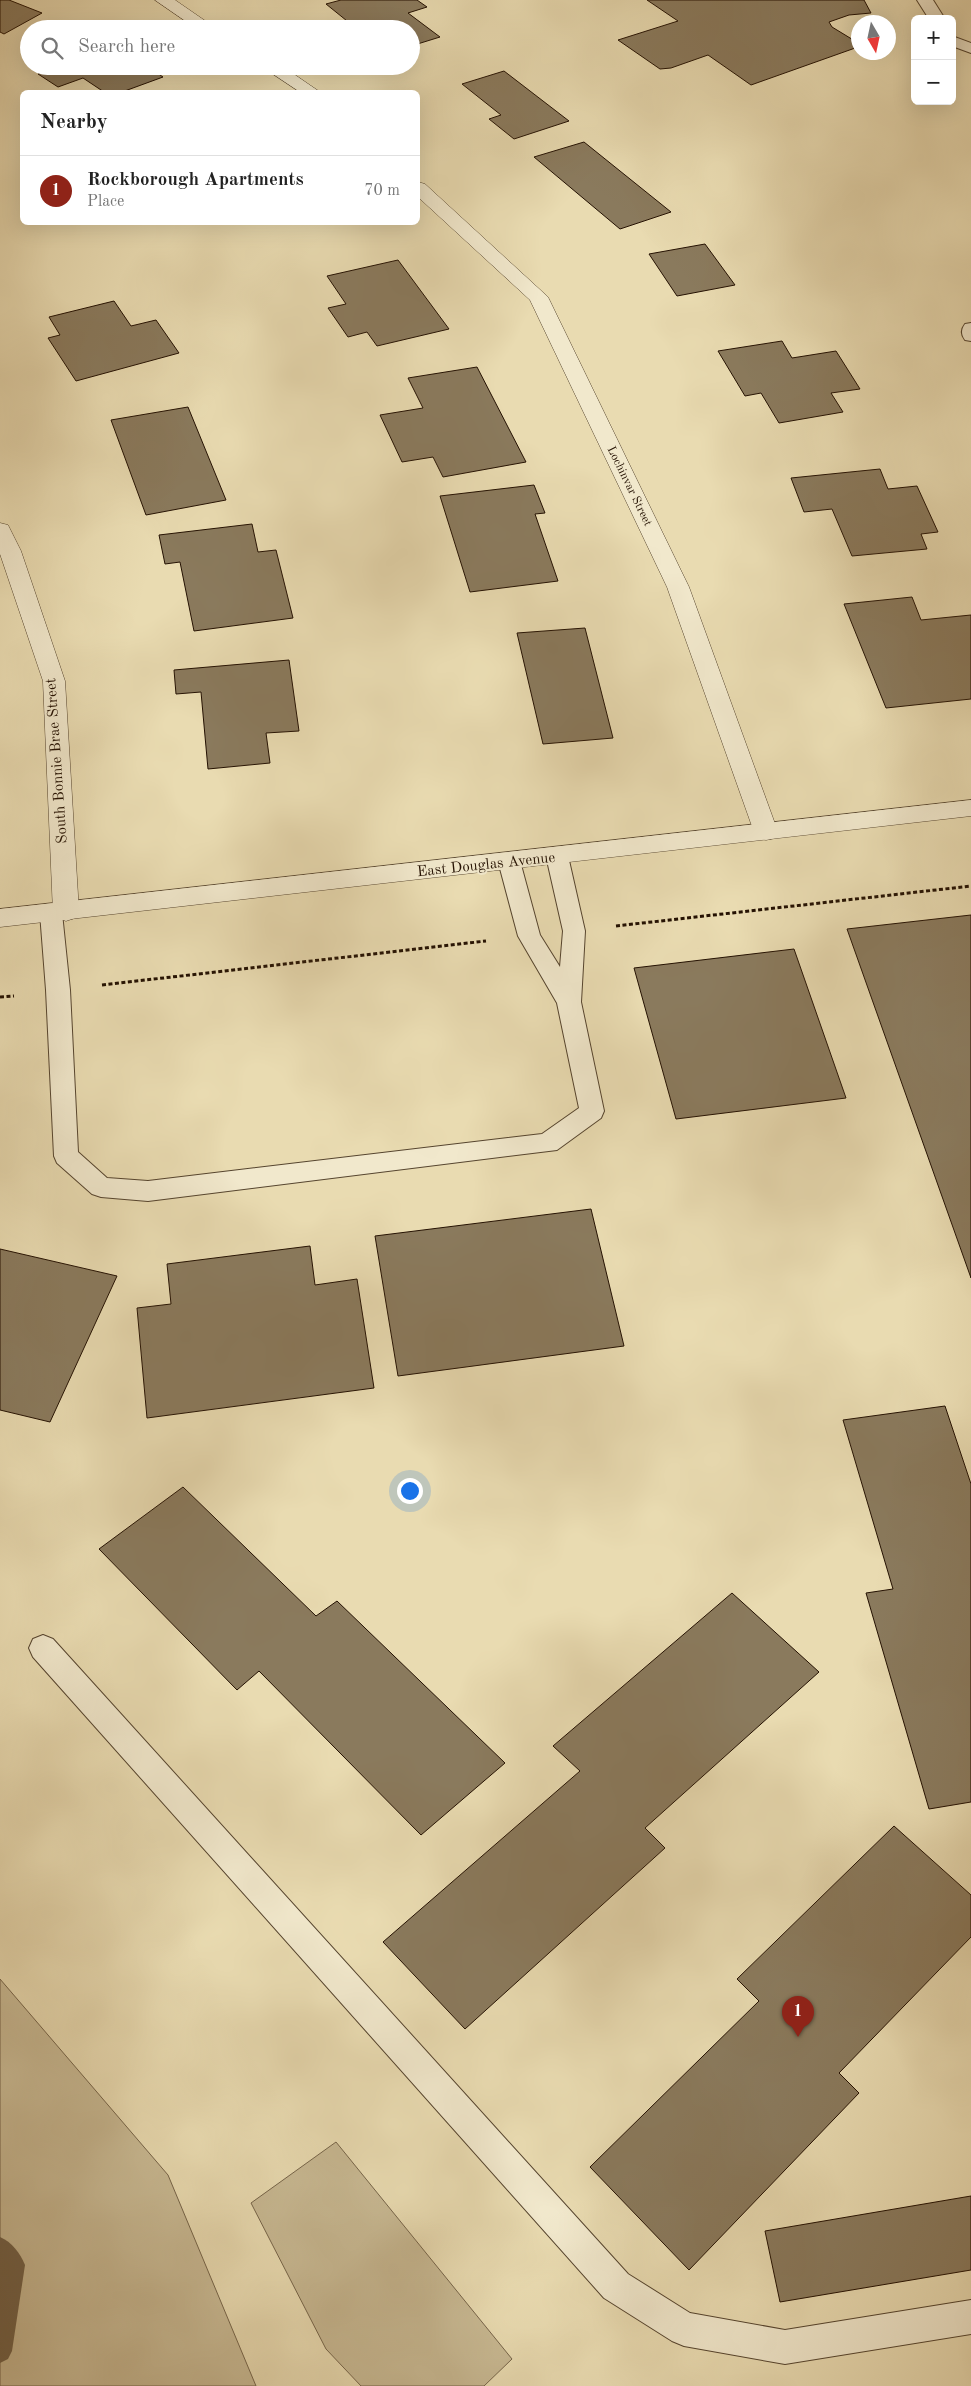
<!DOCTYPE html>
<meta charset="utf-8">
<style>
:root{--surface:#fff;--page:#f6f6f6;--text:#222;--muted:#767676;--line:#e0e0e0;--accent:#8f2418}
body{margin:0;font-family:"Old Standard TT",serif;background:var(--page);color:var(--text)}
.controls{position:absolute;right:15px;top:15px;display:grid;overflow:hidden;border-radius:8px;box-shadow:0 5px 20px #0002}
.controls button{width:45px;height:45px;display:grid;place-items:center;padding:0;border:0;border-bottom:1px solid var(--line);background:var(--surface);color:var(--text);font:25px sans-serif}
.compass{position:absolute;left:851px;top:15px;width:45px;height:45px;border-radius:50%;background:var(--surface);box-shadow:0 5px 20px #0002;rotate:171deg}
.you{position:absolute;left:409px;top:1490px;width:18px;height:18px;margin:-12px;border:4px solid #fff;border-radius:50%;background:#1a73e8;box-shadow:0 0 0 8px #1a73e833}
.badge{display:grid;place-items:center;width:32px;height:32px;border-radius:50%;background:var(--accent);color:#fff;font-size:16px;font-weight:700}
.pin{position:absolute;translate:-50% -41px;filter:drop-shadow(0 1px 2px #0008)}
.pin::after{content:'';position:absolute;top:26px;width:18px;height:15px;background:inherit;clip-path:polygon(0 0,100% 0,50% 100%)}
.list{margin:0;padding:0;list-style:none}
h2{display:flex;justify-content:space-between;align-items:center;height:65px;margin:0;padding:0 20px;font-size:21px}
h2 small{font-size:16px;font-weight:400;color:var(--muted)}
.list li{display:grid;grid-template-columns:32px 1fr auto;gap:15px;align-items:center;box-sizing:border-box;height:70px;padding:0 20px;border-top:1px solid var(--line)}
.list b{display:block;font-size:19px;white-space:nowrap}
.list p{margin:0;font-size:16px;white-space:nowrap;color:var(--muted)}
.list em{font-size:16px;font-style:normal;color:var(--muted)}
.icon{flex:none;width:28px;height:28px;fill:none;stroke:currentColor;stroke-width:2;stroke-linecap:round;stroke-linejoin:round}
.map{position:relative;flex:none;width:971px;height:2386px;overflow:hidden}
.search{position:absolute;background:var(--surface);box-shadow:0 5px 20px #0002;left:20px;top:20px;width:400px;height:55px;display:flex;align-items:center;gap:12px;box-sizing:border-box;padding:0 18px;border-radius:28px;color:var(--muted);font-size:19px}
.panel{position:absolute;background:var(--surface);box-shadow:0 5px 20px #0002;left:20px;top:90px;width:400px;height:135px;border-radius:8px}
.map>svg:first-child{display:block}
.green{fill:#c8b993;stroke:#76654a}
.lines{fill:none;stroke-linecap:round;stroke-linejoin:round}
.stream{fill:#726148;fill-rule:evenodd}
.building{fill:#8a7a5d;stroke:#241102}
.service-casing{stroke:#55442e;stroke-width:2}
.minor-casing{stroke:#55442e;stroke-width:1}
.tertiary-casing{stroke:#55442e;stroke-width:1}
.path{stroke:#241102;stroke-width:3;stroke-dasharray:4 2.5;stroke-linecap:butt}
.service{fill:#f1e8cc;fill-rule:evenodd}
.minor{fill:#f1e8cc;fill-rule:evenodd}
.tertiary{fill:#f1e8cc;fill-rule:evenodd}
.labels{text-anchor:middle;stroke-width:4;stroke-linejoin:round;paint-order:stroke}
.far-street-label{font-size:12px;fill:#241102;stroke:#f1e8cc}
.street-label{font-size:15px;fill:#241102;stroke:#f1e8cc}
</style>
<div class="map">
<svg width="971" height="2386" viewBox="0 0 971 2386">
<rect width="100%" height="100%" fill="#e9dbb1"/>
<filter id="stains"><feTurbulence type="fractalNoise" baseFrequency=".004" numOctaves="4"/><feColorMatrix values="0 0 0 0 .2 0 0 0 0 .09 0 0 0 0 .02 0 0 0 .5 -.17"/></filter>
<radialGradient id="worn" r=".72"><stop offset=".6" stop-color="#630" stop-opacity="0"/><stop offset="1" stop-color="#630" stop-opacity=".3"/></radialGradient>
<path class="green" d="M 0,1979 L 168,2175 L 256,2386 L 0,2386 Z
M 336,2142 L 512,2359 L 484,2386 L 361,2386 L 326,2349 L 251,2203 Z"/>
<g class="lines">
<path class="stream" d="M 0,2237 C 12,2242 20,2253 25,2265 L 12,2351 L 8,2359 L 0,2363 Z"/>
</g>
<path class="building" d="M 0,0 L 9,0 L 42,13 L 4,34 L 0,32 Z
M 341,0 L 417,0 L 427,7 L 408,13 L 440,37 L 411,46 L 411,29 L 357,29 L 326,4 Z
M 647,0 L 864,0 L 871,13 L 849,15 L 829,22 L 832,27 L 855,41 L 858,47 L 751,85 L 708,55 L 671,68 L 660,69 L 618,40 L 678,21 Z
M 58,66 L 147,66 L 163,77 L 122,92 L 104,92 L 83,78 L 58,87 L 38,74 Z
M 504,71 L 569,121 L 514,139 L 489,119 L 501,115 L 462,84 Z
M 584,142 L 671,212 L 620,229 L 534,157 Z
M 705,244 L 735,285 L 677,296 L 649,254 Z
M 398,260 L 449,329 L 377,346 L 367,332 L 348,337 L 328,308 L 346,304 L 327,276 Z
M 114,301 L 131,326 L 156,320 L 179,353 L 76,381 L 48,338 L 60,335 L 49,317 Z
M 782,341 L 792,358 L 836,351 L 860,389 L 831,393 L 843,412 L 779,423 L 761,393 L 745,396 L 718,351 Z
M 477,367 L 526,462 L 443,477 L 433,457 L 402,462 L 380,415 L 423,408 L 408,378 Z
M 188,407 L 226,500 L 146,515 L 111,420 Z
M 880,469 L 888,489 L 917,486 L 938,532 L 921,534 L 927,549 L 852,556 L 832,509 L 804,512 L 791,478 Z
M 534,485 L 545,513 L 535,514 L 558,581 L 470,592 L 440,496 Z
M 252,524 L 258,552 L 276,550 L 293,618 L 194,631 L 180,562 L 165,564 L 159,535 Z
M 912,597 L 921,620 L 971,615 L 971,699 L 886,708 L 844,604 Z
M 585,628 L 613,738 L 543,744 L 517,633 Z
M 289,660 L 299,731 L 266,733 L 270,763 L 208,769 L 201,692 L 176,694 L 174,670 Z
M 971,915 L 971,1278 L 847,929 Z
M 794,949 L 846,1098 L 676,1119 L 634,968 Z
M 591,1209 L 624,1346 L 398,1376 L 375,1236 Z
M 310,1246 L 315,1285 L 357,1279 L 374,1388 L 147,1418 L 137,1308 L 171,1304 L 167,1264 Z
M 0,1249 L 117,1276 L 50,1422 L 0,1410 Z
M 945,1406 L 971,1484 L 971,1802 L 929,1809 L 866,1593 L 893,1589 L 843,1420 Z
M 183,1487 L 316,1616 L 337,1601 L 505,1763 L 421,1835 L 259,1671 L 237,1690 L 99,1549 Z
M 732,1593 L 819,1672 L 645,1828 L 665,1848 L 465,2029 L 383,1942 L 580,1771 L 553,1746 Z
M 894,1826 L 971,1895 L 971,1937 L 839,2073 L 859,2093 L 689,2270 L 590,2167 L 759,2001 L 737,1979 Z
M 971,2196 L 971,2270 L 780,2302 L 765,2231 Z"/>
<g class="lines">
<g class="service-casing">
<path id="service" d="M 917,0 L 933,0 L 945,19 L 929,19 Z
M 952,36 L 971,43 L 971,53 L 952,46 Z
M 971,323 L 971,341 L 965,340 C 961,335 961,329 965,324 Z
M 557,848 L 565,851 L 568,856 L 585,931 L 581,1002 L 604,1111 L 601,1118 L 557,1150 L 148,1201 L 101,1197 L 92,1194 L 57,1163 L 54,1156 L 46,990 L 40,913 L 43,907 L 51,905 L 59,907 L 62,913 L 70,990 L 78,1152 L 107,1178 L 148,1181 L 542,1134 L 579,1108 L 557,1003 L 518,936 L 498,861 L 501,856 L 509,853 L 517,856 L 520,861 L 540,935 L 560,967 L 563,931 L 546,856 L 549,851 Z
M 43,1635 L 53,1639 L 628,2274 L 690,2313 L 785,2330 L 971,2300 L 971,2334 L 785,2364 L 684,2346 L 672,2341 L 604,2298 L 33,1657 L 29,1648 L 33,1639 Z"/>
</g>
<g class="minor-casing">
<path id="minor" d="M 155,0 L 175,0 L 217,29 L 197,29 Z
M 261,66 L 282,66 L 320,92 L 300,92 Z
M 418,182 L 425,184 L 548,297 L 689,587 L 778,832 L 775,838 L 766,840 L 757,838 L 754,832 L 667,587 L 530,300 L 418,197 Z
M 0,523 L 8,525 L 21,551 L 65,681 L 79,912 L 75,918 L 66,921 L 57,918 L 53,912 L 43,681 L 0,554 Z"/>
</g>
<g class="tertiary-casing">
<path id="tertiary" d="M 971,800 L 971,816 L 0,927 L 0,909 Z"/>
</g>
<path class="path" d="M 616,926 L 971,886
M 102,985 L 486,941
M 0,997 L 14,996"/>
<use href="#service" class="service"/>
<use href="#minor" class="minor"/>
<use href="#tertiary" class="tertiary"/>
</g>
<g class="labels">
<g class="far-street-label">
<text transform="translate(630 486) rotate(64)" y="4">Lochinvar Street</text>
</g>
<g class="street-label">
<text transform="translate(56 761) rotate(-94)" y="5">South Bonnie Brae Street</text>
<text transform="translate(486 864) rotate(-6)" y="5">East Douglas Avenue</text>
</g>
</g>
<rect width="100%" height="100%" filter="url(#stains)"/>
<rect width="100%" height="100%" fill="url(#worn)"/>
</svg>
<div class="controls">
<button>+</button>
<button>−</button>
</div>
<svg class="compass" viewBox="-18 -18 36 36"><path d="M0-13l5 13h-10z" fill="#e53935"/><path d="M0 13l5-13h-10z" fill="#767676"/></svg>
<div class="you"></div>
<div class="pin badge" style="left:798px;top:2037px">1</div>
<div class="search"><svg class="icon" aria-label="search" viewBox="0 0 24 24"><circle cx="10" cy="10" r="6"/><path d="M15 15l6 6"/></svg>Search here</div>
<section class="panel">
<h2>Nearby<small></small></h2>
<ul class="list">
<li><span class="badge">1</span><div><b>Rockborough Apartments</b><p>Place</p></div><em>70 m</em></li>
</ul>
</section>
</div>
